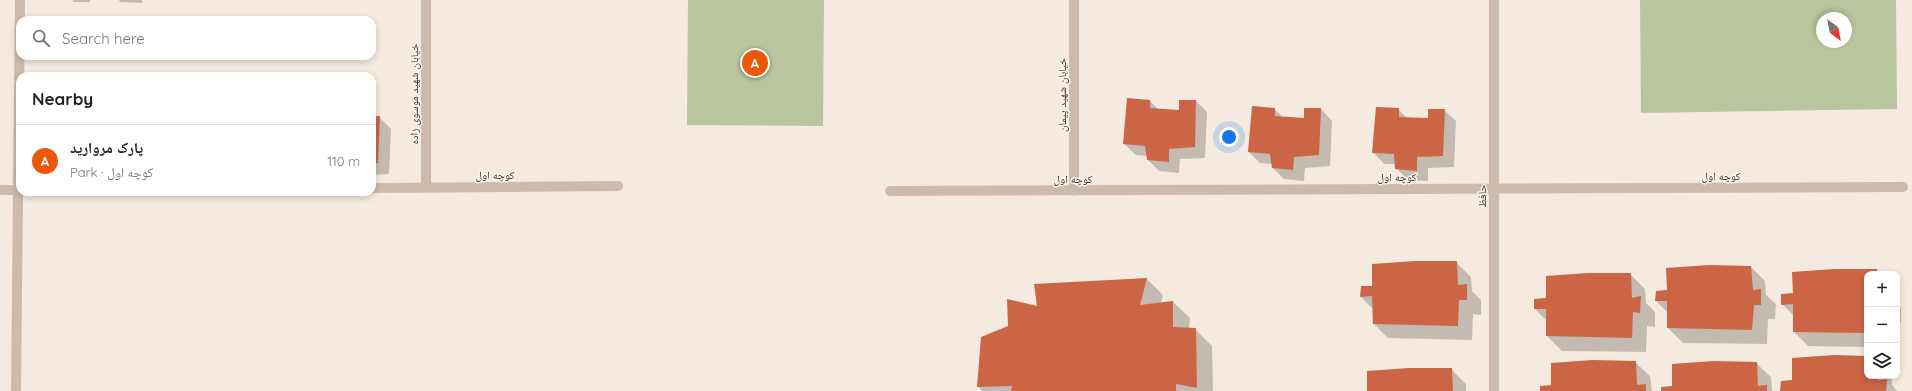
<!DOCTYPE html>
<meta charset="utf-8">
<style>
:root{--surface:#fff;--page:#f6f6f6;--text:#222;--muted:#767676;--line:#e0e0e0;--accent:#ea580c}
body{margin:0;font-family:Quicksand,"Noto Naskh Arabic",sans-serif;background:var(--page);color:var(--text)}
.controls{position:absolute;right:12px;bottom:12px;display:grid;overflow:hidden;border-radius:8px;box-shadow:0 2px 6px #0003}
.controls button{width:36px;height:36px;display:grid;place-items:center;padding:0;border:0;border-bottom:1px solid var(--line);background:var(--surface);color:var(--text);font:20px sans-serif}
.compass{position:absolute;left:1816px;top:12px;width:36px;height:36px;border-radius:50%;background:var(--surface);box-shadow:0 2px 6px #0003;rotate:148deg}
.you{position:absolute;left:1229px;top:137px;width:14px;height:14px;margin:-10px;border:3px solid #fff;border-radius:50%;background:#1a73e8;box-shadow:0 0 0 6px #1a73e833}
.badge{display:grid;place-items:center;width:26px;height:26px;border-radius:50%;background:var(--accent);color:#fff;font-size:13px;font-weight:700}
.pin{position:absolute;translate:-50% -50%;border:2px solid #fff;box-shadow:0 1px 4px #0006}
.list{margin:0;padding:0;list-style:none}
h2{display:flex;justify-content:space-between;align-items:center;height:52px;margin:0;padding:0 16px;font-size:17px}
h2 small{font-size:13px;font-weight:400;color:var(--muted)}
.list li{display:grid;grid-template-columns:26px 1fr auto;gap:12px;align-items:center;box-sizing:border-box;height:72px;padding:0 16px;border-top:1px solid var(--line)}
.list b{display:block;font-size:15px;white-space:nowrap}
.list p{margin:0;font-size:13px;white-space:nowrap;color:var(--muted)}
.list em{font-size:13px;font-style:normal;color:var(--muted)}
.icon{flex:none;width:22px;height:22px;fill:none;stroke:currentColor;stroke-width:2;stroke-linecap:round;stroke-linejoin:round}
.map{position:relative;flex:none;width:1912px;height:391px;overflow:hidden}
.search{position:absolute;background:var(--surface);box-shadow:0 2px 6px #0003;left:16px;top:16px;width:360px;height:44px;display:flex;align-items:center;gap:10px;box-sizing:border-box;padding:0 14px;border-radius:12px;color:var(--muted);font-size:15px}
.panel{position:absolute;background:var(--surface);box-shadow:0 2px 6px #0003;left:16px;top:72px;width:360px;height:124px;border-radius:12px}
.map>svg:first-child{display:block}
.green{fill:#b8c59e;fill-rule:evenodd}
.shadow{fill:#0003}
.building{fill:#cc6545}
.lines{fill:none;stroke-linecap:round;stroke-linejoin:round}
.minor{stroke:#cebaaa;stroke-width:10}
.labels{text-anchor:middle;stroke-width:3;stroke-linejoin:round;paint-order:stroke}
.street-label{font-size:11px;fill:#3b2f2a;stroke:#fbf4ec}
</style>
<div class="map">
<svg width="1912" height="391" viewBox="0 0 1912 391">
<rect width="100%" height="100%" fill="#f4eadf"/>
<path class="green" d="M 688,0 L 824,0 L 823,126 L 687,125 Z
M 1640,0 L 1896,0 L 1897,109 L 1641,113 ZM 1822,18 L 1846,18 L 1846,42 L 1822,42 Z"/>
<path class="shadow" d="M 72,0 L 90,0 L 90,2 L 74,2 Z
M 119,0 L 142,0 L 142,3 L 120,2 Z
M 1150,101 L 1158,109 L 1181,111 L 1196,101 L 1207,112 L 1205,158 L 1180,159 L 1179,173 L 1159,171 L 1148,160 L 1147,156 L 1136,155 L 1124,144 Z
M 1274,109 L 1283,117 L 1305,119 L 1321,109 L 1332,121 L 1330,166 L 1305,168 L 1304,181 L 1284,179 L 1273,168 L 1272,164 L 1260,163 L 1249,152 Z
M 1398,109 L 1407,118 L 1429,119 L 1444,110 L 1456,121 L 1454,167 L 1428,168 L 1428,181 L 1408,180 L 1396,168 L 1396,164 L 1384,164 L 1373,152 Z
M 372,117 L 379,117 L 391,129 L 389,174 L 372,175 Z
M 1456,262 L 1471,277 L 1472,291 L 1481,300 L 1481,315 L 1473,314 L 1472,340 L 1388,338 L 1374,324 L 1373,309 L 1361,297 Z
M 1751,267 L 1765,281 L 1766,295 L 1776,304 L 1775,319 L 1768,319 L 1767,344 L 1683,343 L 1668,328 L 1668,313 L 1656,301 L 1657,292 L 1668,291 Z
M 1877,270 L 1881,274 L 1867,274 L 1867,347 L 1808,346 L 1794,332 L 1794,316 L 1782,304 L 1794,294 Z
M 1630,274 L 1645,289 L 1646,303 L 1655,312 L 1655,327 L 1647,326 L 1646,352 L 1562,351 L 1547,336 L 1547,321 L 1535,309 L 1547,299 Z
M 1147,279 L 1163,295 L 1161,303 L 1173,302 L 1190,318 L 1189,329 L 1195,329 L 1212,346 L 1213,391 L 982,391 L 978,386 L 1009,327 L 1038,307 Z
M 1897,304 L 1901,308 L 1901,322 L 1897,322 Z
M 1867,357 L 1867,376 L 1891,376 L 1892,385 L 1897,391 L 1781,391 L 1793,381 Z
M 1635,362 L 1650,376 L 1652,391 L 1541,391 L 1552,386 Z
M 1756,363 L 1771,377 L 1772,391 L 1662,391 Z
M 1451,369 L 1466,384 L 1466,391 L 1368,391 Z"/>
<path class="building" d="M 1127,98 L 1150,100 L 1150,108 L 1179,110 L 1179,100 L 1196,100 L 1195,147 L 1169,149 L 1169,162 L 1147,160 L 1145,146 L 1123,144 Z
M 1252,106 L 1275,108 L 1275,116 L 1304,118 L 1304,108 L 1321,108 L 1319,155 L 1294,157 L 1293,170 L 1272,168 L 1270,154 L 1248,152 Z
M 1376,107 L 1399,108 L 1399,117 L 1428,118 L 1428,109 L 1445,109 L 1443,156 L 1417,157 L 1417,171 L 1395,169 L 1394,154 L 1372,153 Z
M 372,116 L 380,116 L 378,163 L 372,164 Z
M 1415,261 L 1457,261 L 1458,285 L 1467,284 L 1467,300 L 1459,300 L 1458,326 L 1373,324 L 1372,296 L 1360,297 L 1361,286 L 1372,286 L 1372,264 Z
M 1709,265 L 1751,266 L 1753,290 L 1761,289 L 1761,305 L 1754,305 L 1752,330 L 1667,328 L 1667,301 L 1655,301 L 1656,291 L 1667,290 L 1666,268 Z
M 1835,269 L 1877,269 L 1877,274 L 1867,274 L 1867,333 L 1793,332 L 1793,304 L 1781,305 L 1781,294 L 1793,293 L 1792,272 Z
M 1588,273 L 1631,273 L 1632,298 L 1641,296 L 1640,313 L 1633,312 L 1632,338 L 1546,336 L 1546,309 L 1534,309 L 1534,299 L 1546,298 L 1546,276 Z
M 1147,278 L 1140,305 L 1173,301 L 1173,327 L 1196,328 L 1197,388 L 1176,384 L 1176,391 L 1011,391 L 1012,386 L 977,387 L 981,337 L 1008,326 L 1007,299 L 1037,306 L 1034,284 Z
M 1834,355 L 1867,356 L 1867,376 L 1878,376 L 1878,380 L 1887,379 L 1886,391 L 1780,391 L 1781,381 L 1792,380 L 1792,358 Z
M 1593,360 L 1636,361 L 1637,385 L 1646,384 L 1646,391 L 1540,391 L 1540,386 L 1551,385 L 1551,363 Z
M 1714,361 L 1757,362 L 1758,386 L 1767,385 L 1767,391 L 1661,391 L 1661,387 L 1672,386 L 1672,364 Z
M 1409,368 L 1452,368 L 1453,391 L 1367,391 L 1367,371 Z"/>
<g class="lines">
<path class="minor" d="M 426,0 L 426,187
M 372,188 L 618,186
M 0,190 L 20,190
M 890,191 L 1903,187
M 1074,191 L 1074,0
M 16,391 L 20,0
M 1494,391 L 1494,0"/>
</g>
<g class="labels">
<g class="street-label">
<text transform="translate(414 94) rotate(-90)" y="4">خیابان شهید موسوی زاده</text>
<text transform="translate(1062 95) rotate(-90)" y="4">خیابان شهید پیمان</text>
<text x="495" y="179">کوچه اول</text>
<text x="1721" y="180">کوچه اول</text>
<text x="1397" y="181">کوچه اول</text>
<text x="1073" y="183">کوچه اول</text>
<text transform="translate(1482 196) rotate(-90)" y="4">حافظ</text>
</g>
</g>
</svg>
<div class="controls">
<button>+</button>
<button>−</button>
<button><svg class="icon" aria-label="layers" viewBox="0 0 24 24"><path d="M12 4l9 5-9 5-9-5zM3 14l9 5 9-5"/></svg></button>
</div>
<svg class="compass" viewBox="-18 -18 36 36"><path d="M0-13l5 13h-10z" fill="#e53935"/><path d="M0 13l5-13h-10z" fill="#767676"/></svg>
<div class="you"></div>
<div class="pin badge" style="left:755px;top:63px">A</div>
<div class="search"><svg class="icon" aria-label="search" viewBox="0 0 24 24"><circle cx="10" cy="10" r="6"/><path d="M15 15l6 6"/></svg>Search here</div>
<section class="panel">
<h2>Nearby<small></small></h2>
<ul class="list">
<li><span class="badge">A</span><div><b>پارک مروارید</b><p>Park · کوچه اول</p></div><em>110 m</em></li>
</ul>
</section>
</div>
